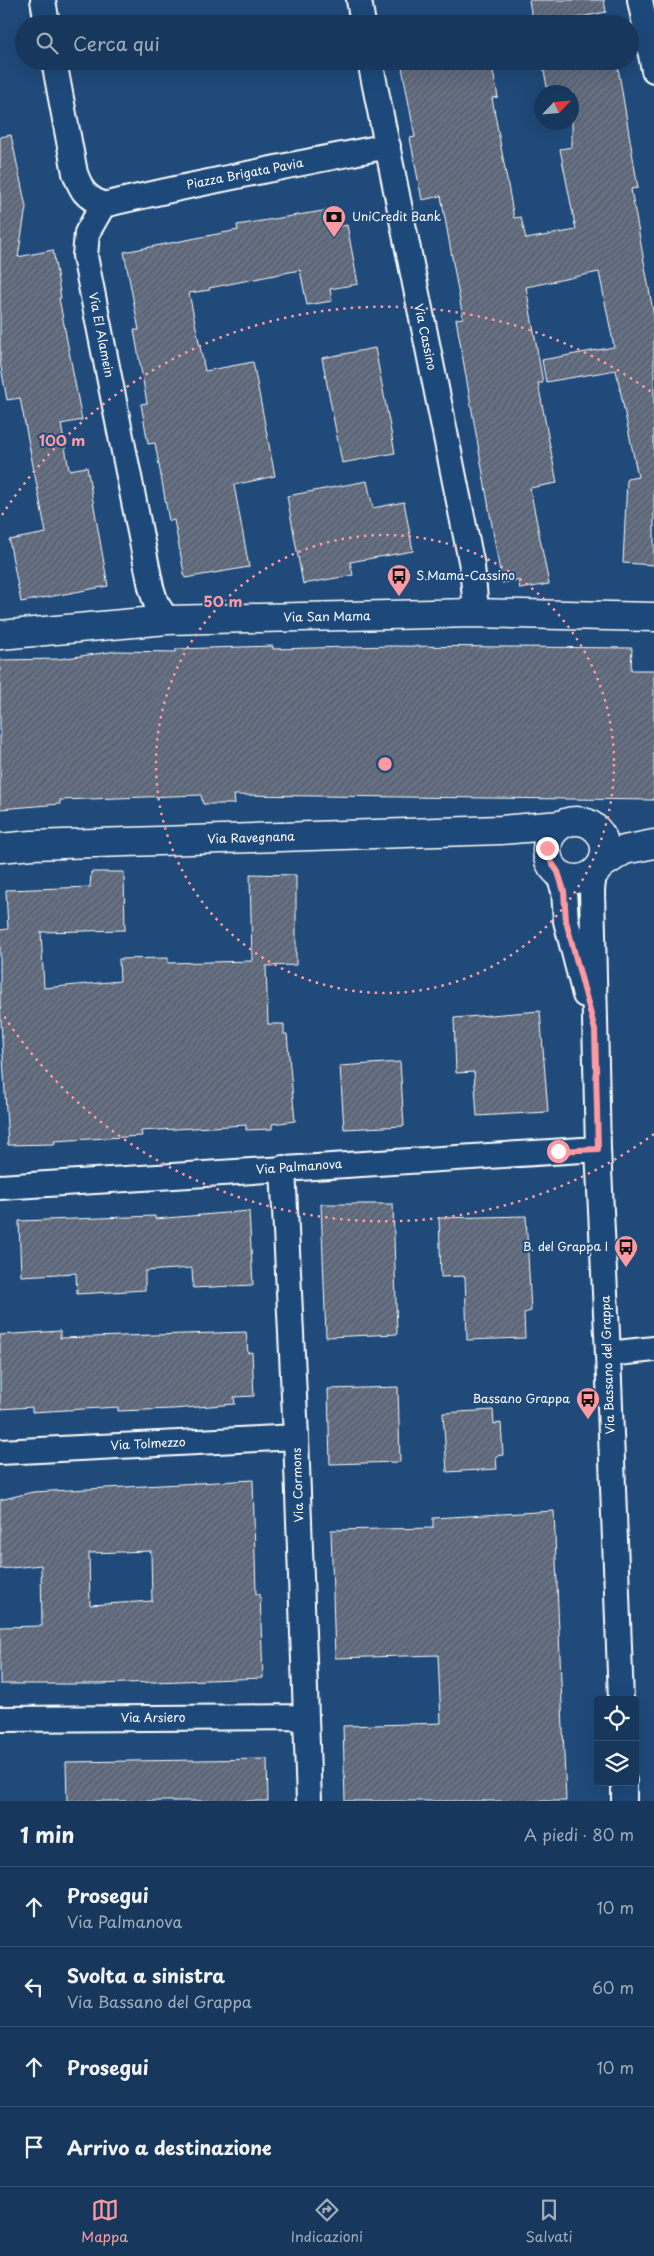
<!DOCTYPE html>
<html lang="it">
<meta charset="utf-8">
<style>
:root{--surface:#17385c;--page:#203f62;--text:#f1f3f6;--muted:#9eacbb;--line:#365272;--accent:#ff9aa2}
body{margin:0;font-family:"Playpen Sans",sans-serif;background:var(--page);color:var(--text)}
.controls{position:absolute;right:15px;bottom:15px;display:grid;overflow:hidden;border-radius:5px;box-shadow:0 5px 20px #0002}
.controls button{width:45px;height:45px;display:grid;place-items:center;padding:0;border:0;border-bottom:1px solid var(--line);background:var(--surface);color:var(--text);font:25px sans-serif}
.compass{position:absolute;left:534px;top:85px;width:45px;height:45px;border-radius:50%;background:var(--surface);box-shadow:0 5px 20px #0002;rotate:64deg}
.stop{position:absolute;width:15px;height:15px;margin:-11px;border:4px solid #ff9aa2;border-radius:50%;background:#fff}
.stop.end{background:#ff9aa2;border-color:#fff;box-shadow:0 1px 5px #0008}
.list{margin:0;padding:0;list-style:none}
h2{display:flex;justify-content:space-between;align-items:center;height:65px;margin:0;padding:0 20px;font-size:21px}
h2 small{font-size:16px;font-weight:400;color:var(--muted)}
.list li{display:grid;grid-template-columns:32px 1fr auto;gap:15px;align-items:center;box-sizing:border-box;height:80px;padding:0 20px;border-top:1px solid var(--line)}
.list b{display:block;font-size:19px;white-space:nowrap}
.list p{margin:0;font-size:16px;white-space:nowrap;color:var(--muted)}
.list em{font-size:16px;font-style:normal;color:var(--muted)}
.icon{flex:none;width:28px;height:28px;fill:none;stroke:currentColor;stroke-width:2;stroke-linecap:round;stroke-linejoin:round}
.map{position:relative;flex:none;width:654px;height:1801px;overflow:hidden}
.search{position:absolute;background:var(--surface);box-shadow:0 5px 20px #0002;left:15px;right:15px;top:15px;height:55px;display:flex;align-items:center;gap:12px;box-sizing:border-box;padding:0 18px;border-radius:28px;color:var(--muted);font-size:19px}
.sheet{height:385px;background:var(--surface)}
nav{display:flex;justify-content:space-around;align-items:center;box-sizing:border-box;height:70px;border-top:1px solid var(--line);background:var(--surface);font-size:14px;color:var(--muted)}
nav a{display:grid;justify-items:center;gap:2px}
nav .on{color:var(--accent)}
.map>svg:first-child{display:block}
.building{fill:url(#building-hatch);stroke:#fff;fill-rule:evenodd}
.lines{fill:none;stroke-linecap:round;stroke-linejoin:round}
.minor-casing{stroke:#fff;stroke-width:28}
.tertiary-casing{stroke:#fff;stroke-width:31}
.minor{stroke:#1f4a7a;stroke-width:24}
.tertiary{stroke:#1f4a7a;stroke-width:28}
.route{stroke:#ff9aa2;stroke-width:6}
.ring{fill:none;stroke:#ff9aa2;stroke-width:2.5;stroke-dasharray:2.5 5}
.labels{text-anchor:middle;stroke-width:4;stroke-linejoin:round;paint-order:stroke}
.street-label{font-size:12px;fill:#fff;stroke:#1f4a7a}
.poi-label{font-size:12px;fill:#fff;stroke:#1f4a7a;text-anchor:start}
.centre{fill:#ff9aa2;stroke:#1f4a7a;stroke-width:2.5}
.ring-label{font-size:15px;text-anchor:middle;font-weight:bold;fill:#ff9aa2;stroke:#1f4a7a;stroke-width:4;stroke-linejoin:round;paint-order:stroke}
</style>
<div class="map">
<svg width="654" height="1801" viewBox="0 0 654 1801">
<defs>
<pattern id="building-hatch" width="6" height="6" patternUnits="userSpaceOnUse" patternTransform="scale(1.25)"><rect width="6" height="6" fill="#667185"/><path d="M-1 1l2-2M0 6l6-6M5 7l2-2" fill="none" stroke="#565b63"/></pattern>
</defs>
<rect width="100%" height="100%" fill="#1f4a7a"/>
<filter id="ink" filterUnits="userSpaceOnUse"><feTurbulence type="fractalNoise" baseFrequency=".02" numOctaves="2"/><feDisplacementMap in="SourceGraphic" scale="10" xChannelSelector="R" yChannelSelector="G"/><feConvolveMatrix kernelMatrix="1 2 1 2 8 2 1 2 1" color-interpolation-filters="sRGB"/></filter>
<g filter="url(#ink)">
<path class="building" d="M 529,0 L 604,0 L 606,12 L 545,24 L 533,24 Z
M 409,61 L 491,61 L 498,97 L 492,98 L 514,218 L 521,217 L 526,239 L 576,230 L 560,149 L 572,147 L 572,92 L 548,92 L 542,61 L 617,61 L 638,188 L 631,189 L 654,317 L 654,565 L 623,563 L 627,479 L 638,477 L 616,370 L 546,382 L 542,360 L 614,347 L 599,272 L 526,287 L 543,383 L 538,383 L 557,483 L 530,488 L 549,584 L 520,589 L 518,580 L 502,583 L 456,319 L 463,318 L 441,196 L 422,200 L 410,138 L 415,137 L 402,67 L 410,65 Z
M 11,135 L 26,207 L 18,257 L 53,250 L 61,298 L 59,298 L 82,420 L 61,424 L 69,470 L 87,467 L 108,586 L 21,602 L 9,540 L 46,533 L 20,398 L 7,400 L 0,362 L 0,137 Z
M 335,209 L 338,227 L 347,225 L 358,284 L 330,289 L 332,301 L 307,305 L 300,270 L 209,288 L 210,290 L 189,293 L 205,371 L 253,362 L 275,476 L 234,485 L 249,567 L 185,578 L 174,520 L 169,521 L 155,443 L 148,444 L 141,404 L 147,403 L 134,330 L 139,330 L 124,252 L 238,230 L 237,225 Z
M 375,348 L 395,453 L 342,463 L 322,358 Z
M 367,481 L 373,508 L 404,502 L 413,551 L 350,562 L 353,575 L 303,584 L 287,496 Z
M 273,646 L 273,649 L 391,646 L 632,648 L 631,670 L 654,670 L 654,800 L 234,795 L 235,804 L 203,804 L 201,795 L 60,800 L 60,804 L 0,809 L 0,660 L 59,659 L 117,651 L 176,652 L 176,649 Z
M 91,872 L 124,872 L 125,930 L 41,932 L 44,988 L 120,981 L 119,959 L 168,958 L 168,963 L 252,961 L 250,874 L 296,875 L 296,965 L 266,966 L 268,1024 L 284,1024 L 284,1034 L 287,1034 L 295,1121 L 272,1124 L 272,1129 L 246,1130 L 246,1125 L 141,1131 L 142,1136 L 54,1141 L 55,1144 L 8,1145 L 0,1004 L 0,930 L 8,929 L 6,890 L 90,887 Z
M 540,1011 L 548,1112 L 477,1116 L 474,1072 L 456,1073 L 454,1018 Z
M 400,1062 L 404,1126 L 344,1129 L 340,1066 Z
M 321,1204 L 393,1204 L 397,1334 L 326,1337 Z
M 249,1211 L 253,1285 L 193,1288 L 192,1268 L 145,1271 L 145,1290 L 77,1294 L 76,1273 L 21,1276 L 19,1221 L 155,1216 L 155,1219 Z
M 526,1216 L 531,1311 L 524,1313 L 525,1338 L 467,1340 L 465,1276 L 441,1277 L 439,1218 Z
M 60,1331 L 60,1338 L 246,1332 L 248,1353 L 252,1352 L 254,1396 L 234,1397 L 235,1404 L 173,1409 L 118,1411 L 118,1407 L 32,1412 L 32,1407 L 0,1409 L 0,1335 Z
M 398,1387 L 400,1462 L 330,1464 L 328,1389 Z
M 493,1410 L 494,1424 L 501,1423 L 503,1455 L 496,1456 L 497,1469 L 447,1472 L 443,1413 Z
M 253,1480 L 256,1594 L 260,1594 L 263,1678 L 99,1684 L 0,1684 L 0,1627 L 42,1626 L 41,1565 L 0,1569 L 0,1500 L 33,1492 ZM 151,1551 L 152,1601 L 90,1605 L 89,1553 Z
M 554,1511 L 566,1801 L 345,1801 L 343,1726 L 441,1723 L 438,1655 L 335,1658 L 331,1530 L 433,1528 L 433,1518 Z
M 267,1759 L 268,1801 L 67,1801 L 66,1762 Z"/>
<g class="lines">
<g class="minor-casing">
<path id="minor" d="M 43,0 L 47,24
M 359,0 L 363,24
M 640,0 L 654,70
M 54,61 L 75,173 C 82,192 85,196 103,205
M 370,61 L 472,566 L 475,599 L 474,613
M 103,205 L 87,233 L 85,256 L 151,587 L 156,603 L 167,620
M 103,205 C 197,183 292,165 388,146
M 558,873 L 564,891 L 566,921 L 585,995
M 594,873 L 592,890 L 598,1149 L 608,1354 L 621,1700
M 283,1168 L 296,1437 L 309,1801
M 0,1187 L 598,1149
M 608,1354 L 654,1349
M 0,1452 L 296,1437
M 0,1719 L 306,1717
M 624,1782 L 624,1801"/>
</g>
<g class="tertiary-casing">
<path id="tertiary" d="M 0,635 L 167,620 L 474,613 L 654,617
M547 850a29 29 0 1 1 58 0a29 29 0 1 1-58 0Z
M 0,848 L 32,845 L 501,830 L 561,825
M 601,865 L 624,850 L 654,844"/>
</g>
<use href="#minor" class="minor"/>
<use href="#tertiary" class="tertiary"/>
</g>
</g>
<g class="lines" filter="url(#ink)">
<path class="route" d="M 547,848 L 548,857 L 558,872 L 564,891 L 566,921 L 595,1030 L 598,1149 L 558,1151"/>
</g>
<g class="ring">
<circle cx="385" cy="764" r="229"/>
<path d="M654 1134A457 457 0 0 1 2 1013M2 515A457 457 0 0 1 654 394"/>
</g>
<defs>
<g id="bank-pin" transform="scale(1.25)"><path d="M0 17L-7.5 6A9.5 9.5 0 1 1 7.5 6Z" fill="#ff9aa2" stroke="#1f4a7a"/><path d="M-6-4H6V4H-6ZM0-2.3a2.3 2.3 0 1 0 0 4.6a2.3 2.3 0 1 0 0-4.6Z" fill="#111"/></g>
<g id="bus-pin" transform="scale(1.25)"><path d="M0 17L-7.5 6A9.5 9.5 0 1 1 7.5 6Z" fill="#ff9aa2" stroke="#1f4a7a"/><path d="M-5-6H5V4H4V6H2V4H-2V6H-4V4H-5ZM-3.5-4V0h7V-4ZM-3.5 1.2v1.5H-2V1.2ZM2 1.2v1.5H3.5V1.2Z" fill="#111"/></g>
</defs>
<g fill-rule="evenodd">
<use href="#bank-pin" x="334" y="217"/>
<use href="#bus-pin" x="399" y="576"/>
<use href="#bus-pin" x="626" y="1247"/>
<use href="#bus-pin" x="588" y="1399"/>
</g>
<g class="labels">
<g class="street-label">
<text transform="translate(245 174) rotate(-11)" y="4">Piazza Brigata Pavia</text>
<text transform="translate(101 335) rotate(79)" y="4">Via El Alamein</text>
<text transform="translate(425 337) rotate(78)" y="4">Via Cassino</text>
<text transform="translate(327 617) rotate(-1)" y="4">Via San Mama</text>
<text transform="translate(251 838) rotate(-2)" y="4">Via Ravegnana</text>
<text transform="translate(299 1167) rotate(-4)" y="4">Via Palmanova</text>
<text transform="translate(608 1365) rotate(-92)" y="4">Via Bassano del Grappa</text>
<text transform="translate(148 1444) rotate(-3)" y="4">Via Tolmezzo</text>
<text transform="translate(298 1485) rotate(-92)" y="4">Via Cormons</text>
<text x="153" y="1722">Via Arsiero</text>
</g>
<g class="poi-label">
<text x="352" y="221">UniCredit Bank</text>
<text x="416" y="580">S.Mama-Cassino</text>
<text x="608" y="1251" text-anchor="end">B. del Grappa I</text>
<text x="570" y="1403" text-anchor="end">Bassano Grappa</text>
</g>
</g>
<circle cx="385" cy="764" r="8" class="centre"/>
<g class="ring-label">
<text x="62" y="446">100 m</text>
<text x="223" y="607">50 m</text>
</g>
</svg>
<div class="controls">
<button><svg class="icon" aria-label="locate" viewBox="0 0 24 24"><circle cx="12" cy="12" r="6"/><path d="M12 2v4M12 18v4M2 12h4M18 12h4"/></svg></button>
<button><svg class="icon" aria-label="layers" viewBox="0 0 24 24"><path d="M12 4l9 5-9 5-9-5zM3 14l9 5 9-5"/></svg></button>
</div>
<svg class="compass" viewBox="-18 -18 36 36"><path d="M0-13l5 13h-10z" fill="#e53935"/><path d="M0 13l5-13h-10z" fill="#9eacbb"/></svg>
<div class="stop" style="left:558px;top:1151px"></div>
<div class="stop end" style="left:547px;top:848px"></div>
<div class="search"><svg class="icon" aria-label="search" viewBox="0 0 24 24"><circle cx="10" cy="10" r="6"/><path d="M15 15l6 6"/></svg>Cerca qui</div>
</div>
<section class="sheet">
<h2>1 min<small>A piedi · 80 m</small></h2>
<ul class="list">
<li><svg class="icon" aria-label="ahead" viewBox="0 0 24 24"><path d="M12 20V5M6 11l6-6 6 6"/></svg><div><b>Prosegui</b><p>Via Palmanova</p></div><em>10 m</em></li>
<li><svg class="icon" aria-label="left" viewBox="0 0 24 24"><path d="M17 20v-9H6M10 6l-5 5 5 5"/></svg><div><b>Svolta a sinistra</b><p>Via Bassano del Grappa</p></div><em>60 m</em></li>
<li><svg class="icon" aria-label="ahead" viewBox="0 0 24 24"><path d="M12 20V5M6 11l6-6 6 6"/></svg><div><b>Prosegui</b></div><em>10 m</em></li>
<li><svg class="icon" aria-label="arrive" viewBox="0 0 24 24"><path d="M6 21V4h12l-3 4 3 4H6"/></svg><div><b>Arrivo a destinazione</b></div></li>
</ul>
</section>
<nav>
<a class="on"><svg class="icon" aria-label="map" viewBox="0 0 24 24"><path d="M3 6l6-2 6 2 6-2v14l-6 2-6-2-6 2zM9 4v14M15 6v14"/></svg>Mappa</a>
<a><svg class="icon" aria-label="directions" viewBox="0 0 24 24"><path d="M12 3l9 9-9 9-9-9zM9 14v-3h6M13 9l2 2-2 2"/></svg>Indicazioni</a>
<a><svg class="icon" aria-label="saved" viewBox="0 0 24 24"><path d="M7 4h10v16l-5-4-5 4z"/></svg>Salvati</a>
</nav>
